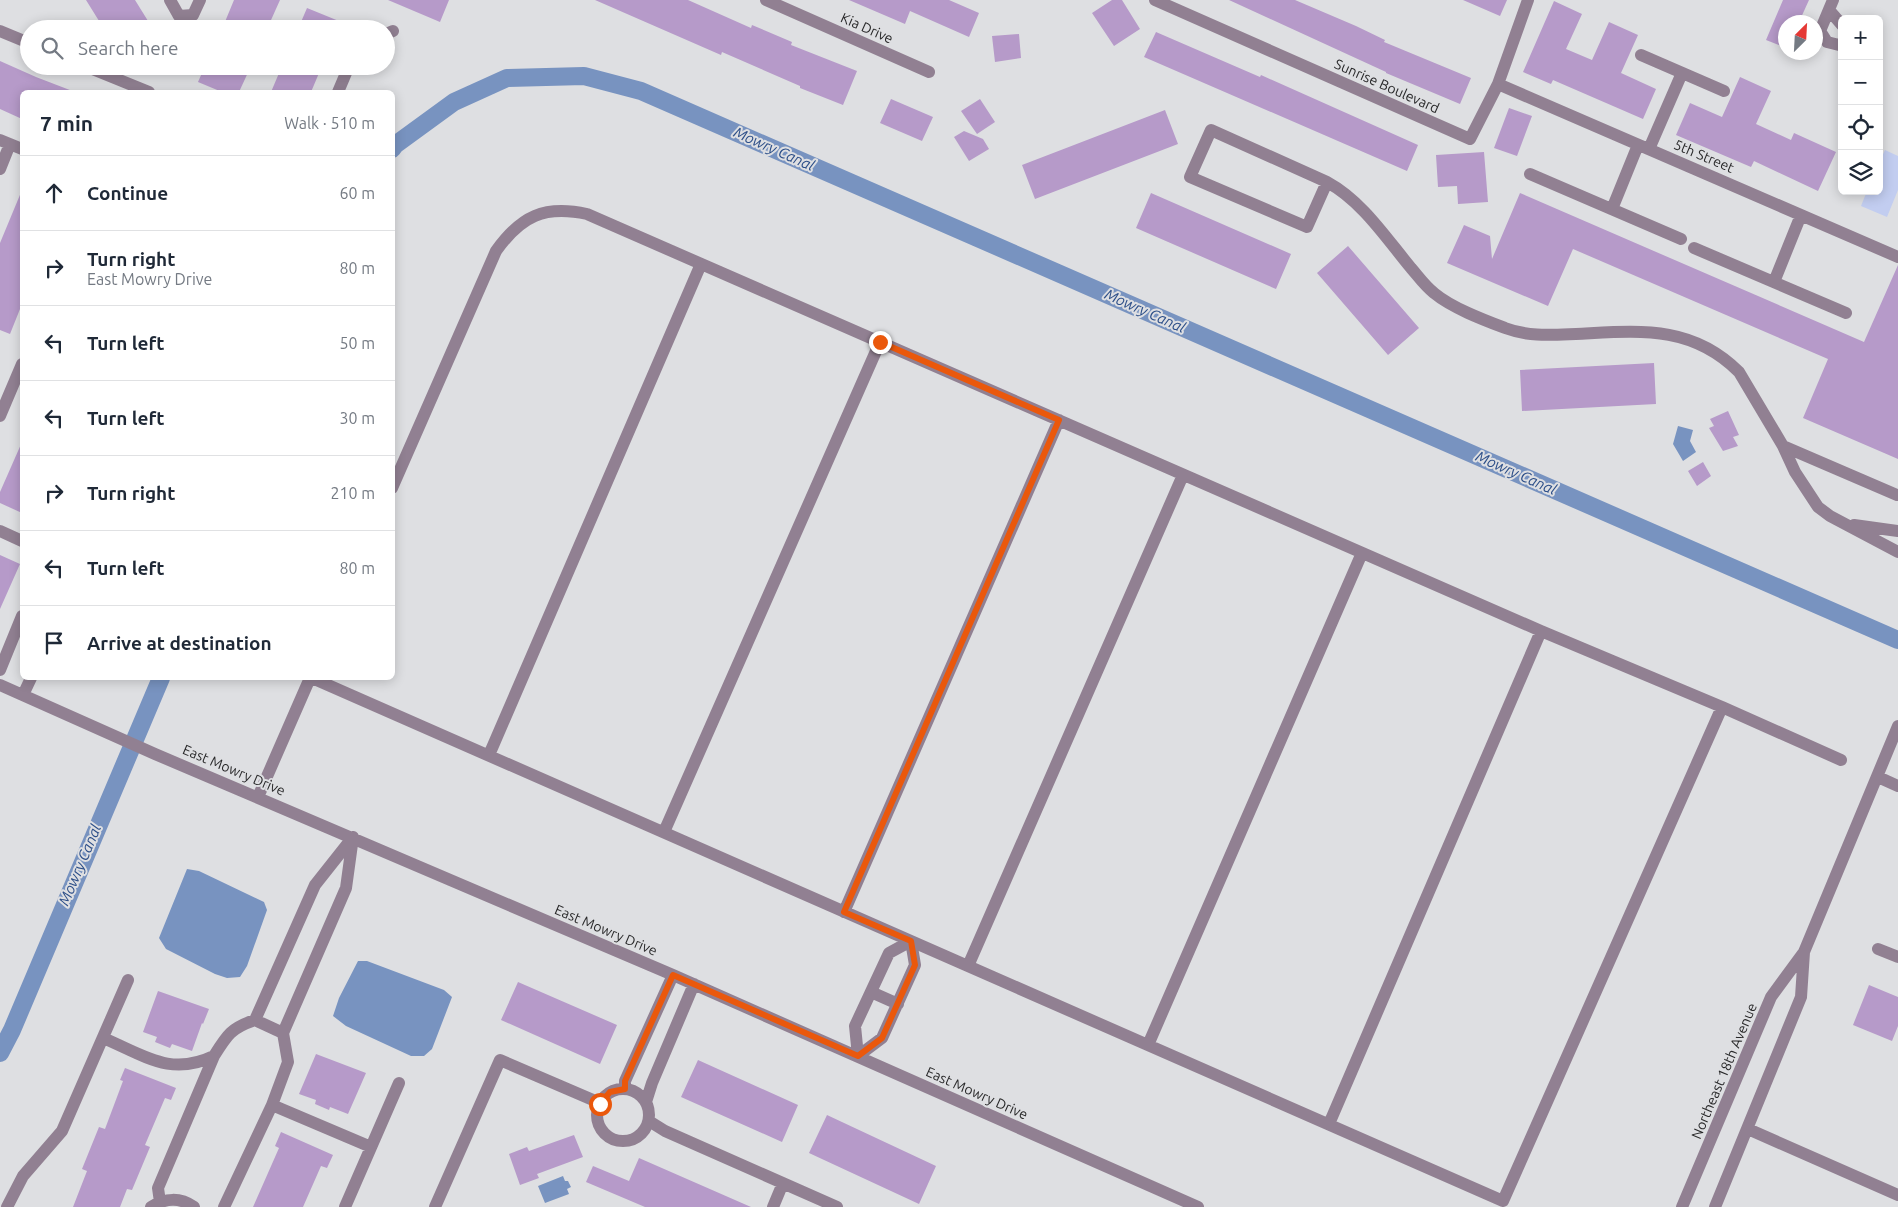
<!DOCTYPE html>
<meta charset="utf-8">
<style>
:root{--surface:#fff;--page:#f6f6f7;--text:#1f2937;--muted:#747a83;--line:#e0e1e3}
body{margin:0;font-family:Ubuntu,sans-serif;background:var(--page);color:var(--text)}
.controls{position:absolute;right:15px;top:15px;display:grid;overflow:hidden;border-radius:8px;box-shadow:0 2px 12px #0003}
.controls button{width:45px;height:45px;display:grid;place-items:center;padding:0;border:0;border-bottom:1px solid var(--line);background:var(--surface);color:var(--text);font:25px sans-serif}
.compass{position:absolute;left:1778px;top:15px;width:45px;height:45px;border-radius:50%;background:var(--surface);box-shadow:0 2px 12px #0003;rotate:24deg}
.stop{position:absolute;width:15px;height:15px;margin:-11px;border:4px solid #ea580c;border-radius:50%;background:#fff}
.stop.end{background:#ea580c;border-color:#fff;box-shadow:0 1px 5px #0008}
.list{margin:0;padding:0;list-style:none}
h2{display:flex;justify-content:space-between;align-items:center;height:65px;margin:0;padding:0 20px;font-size:21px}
h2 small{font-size:16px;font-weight:400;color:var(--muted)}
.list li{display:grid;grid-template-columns:32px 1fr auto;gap:15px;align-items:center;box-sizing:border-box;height:75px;padding:0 20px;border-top:1px solid var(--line)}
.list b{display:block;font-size:19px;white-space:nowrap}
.list p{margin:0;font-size:16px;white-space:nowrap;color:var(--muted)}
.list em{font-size:16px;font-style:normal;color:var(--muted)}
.icon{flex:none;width:28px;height:28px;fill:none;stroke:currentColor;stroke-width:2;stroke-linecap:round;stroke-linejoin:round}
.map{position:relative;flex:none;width:1898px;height:1207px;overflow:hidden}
.search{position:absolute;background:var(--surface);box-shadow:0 2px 12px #0003;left:20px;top:20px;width:375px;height:55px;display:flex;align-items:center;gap:12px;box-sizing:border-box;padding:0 18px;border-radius:28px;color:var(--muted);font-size:19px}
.panel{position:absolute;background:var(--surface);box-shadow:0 2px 12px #0003;left:20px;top:90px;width:375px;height:590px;border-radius:8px}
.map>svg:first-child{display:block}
.green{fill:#c2cdf0}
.water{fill:#7893c0}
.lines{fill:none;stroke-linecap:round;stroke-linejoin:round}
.canal{stroke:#7893c0;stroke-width:18}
.building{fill:#b69ac9}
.minor{stroke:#918092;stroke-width:12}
.route{stroke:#ea580c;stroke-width:6}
.labels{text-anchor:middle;stroke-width:4;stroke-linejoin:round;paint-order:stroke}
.street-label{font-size:14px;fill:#282829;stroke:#dedfe2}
.water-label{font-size:15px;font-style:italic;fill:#2c4e88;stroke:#dedfe2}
</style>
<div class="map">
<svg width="1898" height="1207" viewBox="0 0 1898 1207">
<rect width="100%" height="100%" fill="#dedfe2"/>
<path class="green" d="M 1885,150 L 1898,156 L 1898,190 L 1887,217 L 1861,206 L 1867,191 L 1879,191 L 1879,163 Z"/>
<path class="water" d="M 1678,426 L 1693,430 L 1690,441 L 1696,452 L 1683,461 L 1673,444 Z
M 187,869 L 199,871 L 264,902 L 267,910 L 247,966 L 240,977 L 227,978 L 215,974 L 166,949 L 159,938 Z
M 358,961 L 367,961 L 444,990 L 452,997 L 432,1049 L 424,1056 L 411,1056 L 346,1026 L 333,1016 L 339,998 Z
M 563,1176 L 565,1181 L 568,1181 L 571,1187 L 567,1189 L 569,1194 L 545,1203 L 538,1186 Z"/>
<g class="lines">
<path class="canal" d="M 392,149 L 395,145 L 454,102 L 507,78 L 584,76 L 641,91 L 1898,640
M 0,1053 L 12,1030 L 161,678"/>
</g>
<path class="building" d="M 86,0 L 135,0 L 153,29 L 104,29 Z
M 234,0 L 280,0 L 267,29 L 222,29 Z
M 388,0 L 449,0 L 440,22 Z
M 595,0 L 688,0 L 751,28 L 752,25 L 792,42 L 791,45 L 857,71 L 843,105 L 800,88 L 800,86 L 722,52 L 721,55 Z
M 849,0 L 949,0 L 979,13 L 969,37 L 910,11 L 905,24 Z
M 1112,0 L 1122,0 L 1140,29 L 1114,46 L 1092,13 Z
M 1229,0 L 1295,0 L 1356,26 L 1385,40 L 1384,42 L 1471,78 L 1460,104 L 1386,73 L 1386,72 Z
M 1463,0 L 1507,0 L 1500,16 Z
M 1783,0 L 1809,0 L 1799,22 L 1786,22 L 1786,48 L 1766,40 Z
M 1554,1 L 1582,14 L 1566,49 L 1592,60 L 1609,22 L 1638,35 L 1621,73 L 1656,89 L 1643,119 L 1553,80 L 1551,84 L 1523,72 Z
M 307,8 L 356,28 L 356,29 L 298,29 Z
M 1156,32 L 1260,77 L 1261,75 L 1418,145 L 1407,171 L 1144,57 Z
M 1019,34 L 1021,58 L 995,62 L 992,36 Z
M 0,61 L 36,77 L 75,92 L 22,92 L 22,119 L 0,109 Z
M 205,66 L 251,66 L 239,92 L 222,92 L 198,82 Z
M 282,66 L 322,66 L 311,92 L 271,92 Z
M 1740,77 L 1771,91 L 1756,124 L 1791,140 L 1794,133 L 1836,152 L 1818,191 L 1754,161 L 1751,167 L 1676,135 L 1690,103 L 1722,117 Z
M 891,99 L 933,117 L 922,141 L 880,123 Z
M 980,99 L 995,122 L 977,134 L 961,111 Z
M 1509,108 L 1532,116 L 1517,156 L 1494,148 Z
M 1165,110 L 1178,144 L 1035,199 L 1022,165 Z
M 964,131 L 983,139 L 989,149 L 969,161 L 954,137 Z
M 1484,152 L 1488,202 L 1458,204 L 1457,186 L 1438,187 L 1436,155 Z
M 22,190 L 22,304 L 10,334 L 0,330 L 0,243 Z
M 1151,193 L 1291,254 L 1276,289 L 1136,228 Z
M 1520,193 L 1864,342 L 1898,265 L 1898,459 L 1803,418 L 1828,359 L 1573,249 L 1548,306 L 1447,263 L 1464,225 L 1490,236 L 1492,259 Z
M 1348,246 L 1419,328 L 1388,355 L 1317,273 Z
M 1654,363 L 1656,404 L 1522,411 L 1520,370 Z
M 1728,411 L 1739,435 L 1733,437 L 1738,446 L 1723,451 L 1709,428 L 1714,426 L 1710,419 Z
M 22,442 L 22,513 L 0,503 L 0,492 Z
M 1703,462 L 1711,476 L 1697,486 L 1688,471 Z
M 0,555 L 20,564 L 0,609 Z
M 518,982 L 617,1025 L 600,1064 L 501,1020 Z
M 1869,985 L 1898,997 L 1898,1026 L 1892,1041 L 1853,1025 Z
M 158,991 L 209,1009 L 203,1024 L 202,1023 L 192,1051 L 172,1044 L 170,1048 L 155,1042 L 157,1037 L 143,1032 Z
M 316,1054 L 366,1073 L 348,1114 L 330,1107 L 329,1110 L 315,1104 L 316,1100 L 299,1094 Z
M 698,1060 L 798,1105 L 782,1142 L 681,1097 Z
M 125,1068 L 176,1088 L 171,1100 L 165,1098 L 145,1145 L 150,1147 L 132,1190 L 127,1189 L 120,1207 L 73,1207 L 87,1171 L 82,1169 L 99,1127 L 105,1129 L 123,1081 L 120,1080 Z
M 827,1115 L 936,1166 L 919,1204 L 809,1153 Z
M 281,1132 L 333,1155 L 327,1168 L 321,1166 L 303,1207 L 253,1207 L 279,1148 L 275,1146 Z
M 574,1135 L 583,1157 L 537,1174 L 539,1178 L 520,1185 L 509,1154 L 527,1147 L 529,1151 Z
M 639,1158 L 751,1207 L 645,1207 L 586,1182 L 593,1166 L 629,1181 Z"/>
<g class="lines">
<path class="minor" d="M 170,0 L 179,16 L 193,15 L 200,0
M 766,0 L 929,72
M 1155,0 L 1470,139 L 1498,84 L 1528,0
M 1833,0 L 1820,31 L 1827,42 L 1839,45 L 1842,43
M 1829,10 L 1842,25
M 0,31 L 29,43
M 386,34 L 393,31
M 1641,55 L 1724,91
M 85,66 L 149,92
M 1498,84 L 1898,257
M 338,92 L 349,66
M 0,140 L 22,149
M 1649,149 L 1682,73
M 0,169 L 10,144
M 1530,174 L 1681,239
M 1327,182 L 1307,227 L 1190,177 L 1211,130 L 1327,182 C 1362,201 1386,238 1411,268 C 1418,276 1425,286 1434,293 C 1452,308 1484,320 1505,328 C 1529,337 1551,335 1576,334 C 1638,331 1691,324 1739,372 L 1783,446 L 1795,472 L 1818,507 L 1830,516 L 1898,552
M 1612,209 L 1638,145
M 1694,248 L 1846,313
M 1774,282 L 1801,215
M 0,416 L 22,364
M 1783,446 L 1897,495
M 1854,525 L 1898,531
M 0,531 L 22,541
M 0,670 L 22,616
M 312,678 L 1503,1201 L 1722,707 L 1541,631 L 587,214 C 544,205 521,216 496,251 L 392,488
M 0,685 L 155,754 L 673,975 L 1198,1207
M 23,695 L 31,678
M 1722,707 L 1841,760
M 489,755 L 701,264
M 1878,777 L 1898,786
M 258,797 L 310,678
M 664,832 L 880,342
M 844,912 L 1059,420
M 911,941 L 915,965 L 882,1038 L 858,1056 L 855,1026 L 889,953 Z
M 1878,949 L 1898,957
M 968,966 L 1183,475
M 871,992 L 898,1004
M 255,1020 L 315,885 L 353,837
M 103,1038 C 144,1055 170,1077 214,1056
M 1148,1045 L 1362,553
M 625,1089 L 625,1081 L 673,975
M597 1115a26 26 0 1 1 52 0a26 26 0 1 1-52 0Z
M 646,1102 L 652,1083 L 694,984
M 272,1105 L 371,1147
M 649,1121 L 665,1131 L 837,1207
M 1329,1124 L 1541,631
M 1748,1129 L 1898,1195
M 160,1202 L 158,1188 L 214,1056 C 227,1035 231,1028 255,1020 L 283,1033
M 7,1207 L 23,1176 L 62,1131 L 128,980
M 151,1207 C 165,1198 180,1197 194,1207
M 224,1207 L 272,1105 L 288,1062 L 283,1033 L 346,888 L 353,837
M 345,1207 L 399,1083
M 435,1207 L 500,1060 L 600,1103
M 773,1207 L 783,1183
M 1682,1207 L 1771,997 L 1804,952 L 1898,726
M 1715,1207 L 1801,997 L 1804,952"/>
</g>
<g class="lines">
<path class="route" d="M 600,1104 L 610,1092 L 625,1089 L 625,1081 L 673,975 L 858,1056 L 882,1038 L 915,965 L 911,941 L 844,912 L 1059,420 L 880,342"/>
</g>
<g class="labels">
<g class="street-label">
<text transform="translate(867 28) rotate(24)" y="5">Kia Drive</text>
<text transform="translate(1387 86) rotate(24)" y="5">Sunrise Boulevard</text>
<text transform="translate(1704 156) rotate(23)" y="5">5th Street</text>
<text transform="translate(234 770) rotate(23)" y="5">East Mowry Drive</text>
<text transform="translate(606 930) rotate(23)" y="5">East Mowry Drive</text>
<text transform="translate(1724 1071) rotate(-67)" y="5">Northeast 18th Avenue</text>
<text transform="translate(977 1093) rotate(24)" y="5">East Mowry Drive</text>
</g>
<g class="water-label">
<text transform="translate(774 149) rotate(24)" y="5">Mowry Canal</text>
<text transform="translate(1145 311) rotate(24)" y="5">Mowry Canal</text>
<text transform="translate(1516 473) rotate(24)" y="5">Mowry Canal</text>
<text transform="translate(80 865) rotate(-67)" y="5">Mowry Canal</text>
</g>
</g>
</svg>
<div class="controls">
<button>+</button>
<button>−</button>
<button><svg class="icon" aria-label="locate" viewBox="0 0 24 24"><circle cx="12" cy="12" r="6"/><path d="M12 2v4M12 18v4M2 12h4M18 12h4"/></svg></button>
<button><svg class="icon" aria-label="layers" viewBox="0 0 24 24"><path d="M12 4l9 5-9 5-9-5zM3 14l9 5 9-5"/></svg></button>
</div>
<svg class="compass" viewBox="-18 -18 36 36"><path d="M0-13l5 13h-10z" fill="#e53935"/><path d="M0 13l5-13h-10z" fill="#747a83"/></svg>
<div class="stop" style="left:600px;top:1104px"></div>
<div class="stop end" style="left:880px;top:342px"></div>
<div class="search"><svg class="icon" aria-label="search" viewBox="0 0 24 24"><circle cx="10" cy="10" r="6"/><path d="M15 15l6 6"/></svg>Search here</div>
<section class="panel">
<h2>7 min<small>Walk · 510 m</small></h2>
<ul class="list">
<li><svg class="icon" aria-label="ahead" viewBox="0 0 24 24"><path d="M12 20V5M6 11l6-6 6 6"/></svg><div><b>Continue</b></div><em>60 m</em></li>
<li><svg class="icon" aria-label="right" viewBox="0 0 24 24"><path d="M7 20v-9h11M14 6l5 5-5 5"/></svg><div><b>Turn right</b><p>East Mowry Drive</p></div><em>80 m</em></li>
<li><svg class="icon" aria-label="left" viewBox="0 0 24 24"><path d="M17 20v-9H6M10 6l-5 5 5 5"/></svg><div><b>Turn left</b></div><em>50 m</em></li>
<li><svg class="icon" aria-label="left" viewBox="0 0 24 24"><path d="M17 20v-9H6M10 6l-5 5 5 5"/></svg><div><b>Turn left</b></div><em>30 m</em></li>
<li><svg class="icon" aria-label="right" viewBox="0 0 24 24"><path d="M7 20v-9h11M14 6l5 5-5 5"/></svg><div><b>Turn right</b></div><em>210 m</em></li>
<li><svg class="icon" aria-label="left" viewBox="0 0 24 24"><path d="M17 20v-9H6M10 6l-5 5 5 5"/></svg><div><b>Turn left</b></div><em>80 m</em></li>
<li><svg class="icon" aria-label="arrive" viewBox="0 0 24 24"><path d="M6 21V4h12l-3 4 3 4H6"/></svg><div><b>Arrive at destination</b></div></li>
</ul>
</section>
</div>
